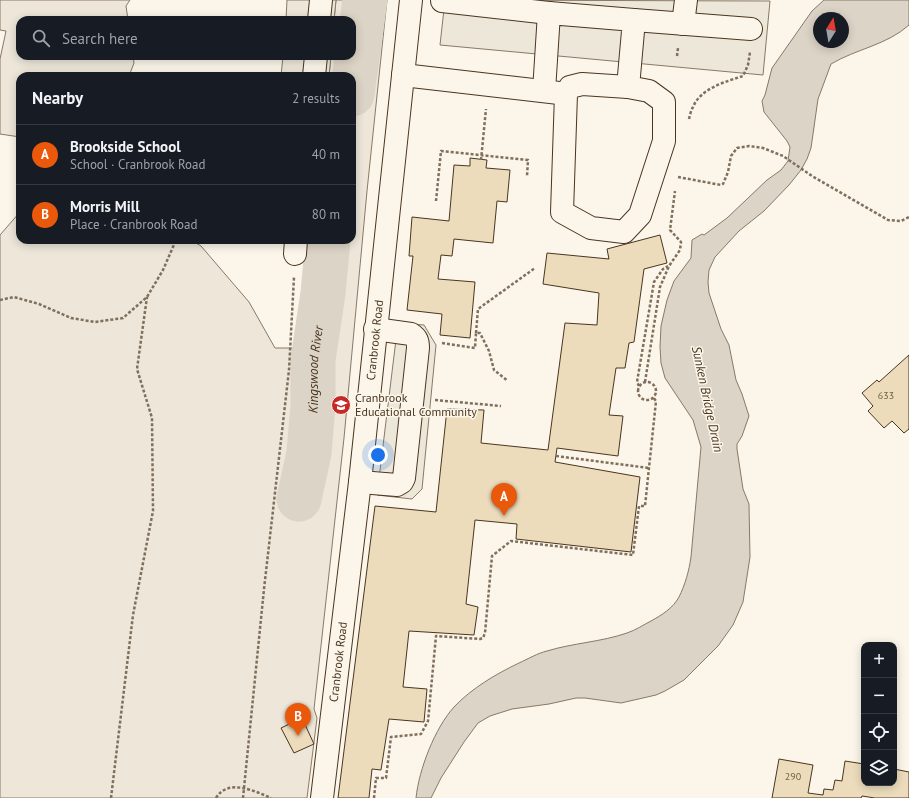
<!DOCTYPE html>
<meta charset="utf-8">
<style>
:root{--surface:#171b24;--page:#20242c;--text:#f1f3f6;--muted:#9ea1a6;--line:#363941;--accent:#ea580c}
body{margin:0;font-family:"PT Sans",sans-serif;background:var(--page);color:var(--text)}
.controls{position:absolute;right:12px;bottom:12px;display:grid;overflow:hidden;border-radius:8px;box-shadow:0 2px 10px #0003}
.controls button{width:36px;height:36px;display:grid;place-items:center;padding:0;border:0;border-bottom:1px solid var(--line);background:var(--surface);color:var(--text);font:20px sans-serif}
.compass{position:absolute;left:813px;top:12px;width:36px;height:36px;border-radius:50%;background:var(--surface);box-shadow:0 2px 10px #0003;rotate:11deg}
.you{position:absolute;left:378px;top:455px;width:14px;height:14px;margin:-10px;border:3px solid #fff;border-radius:50%;background:#1a73e8;box-shadow:0 0 0 6px #1a73e833}
.badge{display:grid;place-items:center;width:26px;height:26px;border-radius:50%;background:var(--accent);color:#fff;font-size:13px;font-weight:700}
.pin{position:absolute;translate:-50% -33px;filter:drop-shadow(0 1px 2px #0008)}
.pin::after{content:'';position:absolute;top:21px;width:14px;height:12px;background:inherit;clip-path:polygon(0 0,100% 0,50% 100%)}
.list{margin:0;padding:0;list-style:none}
h2{display:flex;justify-content:space-between;align-items:center;height:52px;margin:0;padding:0 16px;font-size:17px}
h2 small{font-size:13px;font-weight:400;color:var(--muted)}
.list li{display:grid;grid-template-columns:26px 1fr auto;gap:12px;align-items:center;box-sizing:border-box;height:60px;padding:0 16px;border-top:1px solid var(--line)}
.list b{display:block;font-size:15px;white-space:nowrap}
.list p{margin:0;font-size:13px;white-space:nowrap;color:var(--muted)}
.list em{font-size:13px;font-style:normal;color:var(--muted)}
.icon{flex:none;width:22px;height:22px;fill:none;stroke:currentColor;stroke-width:2;stroke-linecap:round;stroke-linejoin:round}
.map{position:relative;flex:none;width:909px;height:798px;overflow:hidden}
.search{position:absolute;background:var(--surface);box-shadow:0 2px 10px #0003;left:16px;top:16px;width:340px;height:44px;display:flex;align-items:center;gap:10px;box-sizing:border-box;padding:0 14px;border-radius:12px;color:var(--muted);font-size:15px}
.panel{position:absolute;background:var(--surface);box-shadow:0 2px 10px #0003;left:16px;top:72px;width:340px;height:172px;border-radius:12px}
.map>svg:first-child{display:block}
.green{fill:#ede6d9;stroke:#887966}
.parking{fill:#ede7d9;stroke:#887966}
.water{fill:#dcd4c6;stroke:#887966;fill-rule:evenodd}
.lines{fill:none;stroke-linecap:round;stroke-linejoin:round}
.river{stroke:#dcd4c6;stroke-width:45}
.building{fill:#ecdcbc;stroke:#4a3520}
.minor-casing{stroke:#4a3520;stroke-width:24}
.path{stroke:#7f6f5c;stroke-width:2.5;stroke-dasharray:3 2;stroke-linecap:butt}
.minor{stroke:#fbf6e9;stroke-width:22}
.labels{text-anchor:middle;stroke-width:3;stroke-linejoin:round;paint-order:stroke}
.number-label{font-size:10px;fill:#725f47}
.street-label{font-size:12px;fill:#4a3520;stroke:#fbf6e9}
.poi-label{font-size:12px;fill:#4a3520;stroke:#fbf6e9;text-anchor:start}
.water-label{font-size:13px;font-style:italic;fill:#4a3520;stroke:#fbf6e9}
</style>
<div class="map">
<svg width="909" height="798" viewBox="0 0 909 798">
<rect width="100%" height="100%" fill="#fbf6e9"/>
<path class="green" d="M 0,0 L 130,0 L 126,6 L 128,20 L 20,20 L 20,56 L 133,56 L 134,63 L 129,76 L 20,76 L 20,137 L 0,134 L 0,59 L 6,31 L 0,30 Z
M 336,0 L 387,0 L 367,191 L 344,438 L 314,709 L 317,718 L 307,798 L 0,798 L 0,235 L 20,212 L 20,240 L 191,240 L 201,246 L 249,302 L 275,348 L 299,348 L 311,240 L 352,240 L 352,76 L 329,76 L 331,56 L 352,56 L 352,20 L 334,20 Z"/>
<path class="parking" d="M 287,0 L 336,0 L 334,20 L 286,20 Z
M 445,0 L 770,1 L 763,75 L 440,45 Z
M 283,56 L 331,56 L 329,76 L 281,76 Z
M 398,323 L 424,325 L 436,345 L 422,489 L 412,499 L 377,495 Z"/>
<path class="water" d="M 824,0 L 909,0 L 909,25 C 887,45 856,49 831,64 L 818,99 L 811,148 L 807,159 L 801,170 L 789,185 L 764,211 L 739,231 L 715,257 L 709,270 L 708,282 L 709,293 L 721,329 L 729,345 L 736,380 L 742,394 L 749,416 L 742,436 L 737,444 L 737,449 L 743,489 L 749,504 L 750,557 L 743,602 L 733,625 L 718,646 L 684,680 L 665,691 L 656,695 L 621,703 L 585,698 L 576,698 L 549,704 L 512,709 L 490,716 L 478,723 L 464,742 L 441,778 L 431,798 L 416,798 C 419,769 435,728 454,707 C 472,688 496,674 519,663 C 528,659 538,653 547,651 C 573,643 601,642 627,633 C 636,630 643,625 651,621 C 662,615 673,608 679,597 C 685,585 689,571 691,557 L 701,447 L 693,420 L 665,378 L 661,363 L 660,347 L 661,326 L 667,300 L 674,281 L 691,258 L 692,240 L 702,234 L 704,235 L 727,218 L 767,180 L 781,170 L 788,161 L 790,147 L 787,141 L 764,112 L 762,101 L 765,95 L 772,68 L 812,11 ZM 819,18 L 843,18 L 843,42 L 819,42 Z"/>
<g class="lines">
<g class="river">
<path d="M 352,94 L 365,0"/>
<path id="s1" d="M 299,499 L 309,453 L 313,405 L 313,360 L 323,293 L 328,240"/>
</g>
</g>
<path class="building" d="M 470,158 L 487,160 L 486,168 L 510,170 L 507,202 L 497,201 L 493,243 L 454,239 L 452,256 L 441,255 L 438,279 L 475,282 L 470,338 L 440,335 L 442,314 L 407,310 L 413,256 L 409,256 L 412,217 L 449,221 L 454,165 L 470,166 Z
M 660,235 L 667,263 L 644,269 L 634,342 L 629,343 L 625,368 L 616,368 L 609,415 L 623,416 L 618,456 L 557,448 L 555,462 L 640,477 L 631,552 L 516,539 L 517,524 L 475,520 L 466,604 L 478,607 L 474,635 L 409,631 L 403,687 L 427,689 L 424,722 L 389,719 L 381,770 L 372,769 L 369,798 L 338,798 L 375,506 L 436,512 L 447,409 L 484,410 L 481,443 L 548,450 L 565,323 L 597,325 L 599,293 L 543,284 L 547,253 L 609,259 L 607,249 Z
M 909,355 L 909,429 L 904,433 L 892,421 L 884,428 L 868,411 L 873,406 L 862,393 L 877,380 L 879,382 Z
M 302,718 L 314,744 L 294,753 L 281,728 Z
M 779,759 L 813,765 L 808,793 L 823,795 L 824,789 L 833,790 L 835,780 L 842,781 L 845,761 L 864,764 L 864,783 L 894,783 L 894,769 L 909,772 L 909,798 L 875,798 L 862,796 L 861,798 L 772,798 Z"/>
<g class="lines">
<g class="minor-casing">
<g id="minor">
<path d="M 442,1 L 549,13"/>
<path d="M 319,20 L 321,0"/>
<path d="M 634,20 L 751,29"/>
<path d="M 683,24 L 686,0"/>
<path d="M 403,75 L 559,93"/>
<path d="M 314,76 L 316,56"/>
<path d="M 582,84 L 628,87 L 649,91 L 664,102 L 664,141 L 640,215 L 624,232 L 591,228 L 562,212 L 566,94 L 570,87 Z"/>
<path d="M 544,91 L 549,13 L 634,20 L 628,87"/>
<path d="M 295,254 L 296,240"/>
<path d="M 360,482 L 397,485 L 402,482 L 404,478 L 418,348 C 418,341 417,338 411,334 L 375,329"/>
<path id="s2" d="M 322,798 L 360,482 L 411,0"/>
</g>
</g>
<path class="path" d="M 677,56 L 678,48
M 689,119 C 690,115 691,110 693,107 C 701,88 725,82 743,76 L 748,65 L 750,52
M 481,160 L 486,109
M 678,177 L 721,185 L 723,184 L 728,172 L 731,156 L 737,148 L 749,146 L 763,148 L 783,156 L 812,176 L 888,220 L 901,221 L 909,217
M 436,201 L 441,151 L 528,160 L 527,176
M 0,300 L 14,297 L 39,304 L 71,318 L 95,322 L 123,318 L 147,297 L 163,270 L 176,240
M 476,333 L 478,309 L 535,268
M 442,343 L 475,348 L 476,333 L 480,333 L 489,351 L 494,370 L 508,381
M638 391a9 9 0 1 1 18 0a9 9 0 1 1-18 0Z
M 645,382 L 660,287 L 669,266 L 680,250 L 681,242 L 670,230 L 675,191
M 639,386 L 637,382 L 654,282 L 663,269 L 668,266
M 435,400 L 501,406
M 556,456 L 649,468
M 111,798 L 133,615 L 153,511 L 152,418 L 137,369 L 147,297
M 216,798 C 228,778 255,791 271,798
M 243,798 L 264,589 L 289,370 L 294,277
M 374,798 L 376,778 L 386,778 L 391,737 L 421,734 L 428,721 L 436,636 L 480,639 L 483,638 L 485,633 L 492,556 L 511,541 L 633,555 L 639,506 L 645,506 L 656,401 L 653,397"/>
<use href="#minor" class="minor"/>
</g>
<defs>
<g id="school-disc" transform="scale(1)"><circle r="9.5" fill="#c62828" stroke="#fbf6e9"/><path d="M0-5L7-2L0 1L-7-2ZM-4 1L0 2.5L4 1V4Q0 6-4 4Z" fill="#fff"/></g>
</defs>
<g fill-rule="evenodd">
<use href="#school-disc" x="341" y="405"/>
</g>
<g class="labels">
<g class="number-label">
<text x="886" y="399">633</text>
<text x="793" y="780">290</text>
</g>
<g class="street-label">
<text dy="4" stroke="none"><textPath href="#s2" startOffset="461">Cranbrook Road</textPath></text>
<text dy="4" stroke="none"><textPath href="#s2" startOffset="137">Cranbrook Road</textPath></text>
</g>
<g class="poi-label">
<text x="355" y="402">Cranbrook<tspan x="355" dy="14">Educational Community</tspan></text>
</g>
<g class="water-label">
<text dy="5" stroke="none"><textPath href="#s1" startOffset="131">Kingswood River</textPath></text>
<text transform="translate(708 399) rotate(78)" y="5">Sunken Bridge Drain</text>
</g>
</g>
</svg>
<div class="controls">
<button>+</button>
<button>−</button>
<button><svg class="icon" aria-label="locate" viewBox="0 0 24 24"><circle cx="12" cy="12" r="6"/><path d="M12 2v4M12 18v4M2 12h4M18 12h4"/></svg></button>
<button><svg class="icon" aria-label="layers" viewBox="0 0 24 24"><path d="M12 4l9 5-9 5-9-5zM3 14l9 5 9-5"/></svg></button>
</div>
<svg class="compass" viewBox="-18 -18 36 36"><path d="M0-13l5 13h-10z" fill="#e53935"/><path d="M0 13l5-13h-10z" fill="#9ea1a6"/></svg>
<div class="you"></div>
<div class="pin badge" style="left:504px;top:516px">A</div>
<div class="pin badge" style="left:298px;top:736px">B</div>
<div class="search"><svg class="icon" aria-label="search" viewBox="0 0 24 24"><circle cx="10" cy="10" r="6"/><path d="M15 15l6 6"/></svg>Search here</div>
<section class="panel">
<h2>Nearby<small>2 results</small></h2>
<ul class="list">
<li><span class="badge">A</span><div><b>Brookside School</b><p>School · Cranbrook Road</p></div><em>40 m</em></li>
<li><span class="badge">B</span><div><b>Morris Mill</b><p>Place · Cranbrook Road</p></div><em>80 m</em></li>
</ul>
</section>
</div>
